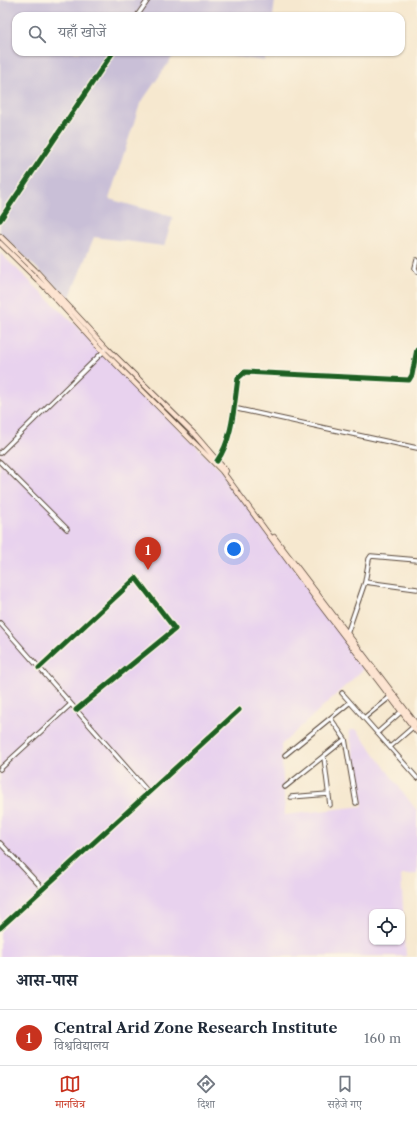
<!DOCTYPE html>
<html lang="hi">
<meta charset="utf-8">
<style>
:root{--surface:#fff;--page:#f6f6f7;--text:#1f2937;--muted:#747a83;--line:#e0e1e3;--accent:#c8321e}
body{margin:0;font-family:"Libre Caslon Text","Noto Serif Devanagari",serif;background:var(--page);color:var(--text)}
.controls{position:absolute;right:12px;bottom:12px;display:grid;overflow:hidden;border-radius:8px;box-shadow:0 1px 3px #0004}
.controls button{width:36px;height:36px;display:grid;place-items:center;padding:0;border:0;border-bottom:1px solid var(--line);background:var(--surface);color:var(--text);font:20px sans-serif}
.you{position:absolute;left:234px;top:549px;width:14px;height:14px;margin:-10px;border:3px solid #fff;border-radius:50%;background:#1a73e8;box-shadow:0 0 0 6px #1a73e833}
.badge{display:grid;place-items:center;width:26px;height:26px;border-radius:50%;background:var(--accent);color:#fff;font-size:13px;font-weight:700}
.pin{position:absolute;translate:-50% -33px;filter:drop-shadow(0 1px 2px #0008)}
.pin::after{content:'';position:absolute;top:21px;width:14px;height:12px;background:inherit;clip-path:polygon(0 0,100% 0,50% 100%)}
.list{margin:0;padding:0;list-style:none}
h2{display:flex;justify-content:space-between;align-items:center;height:52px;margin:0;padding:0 16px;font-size:17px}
h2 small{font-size:13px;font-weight:400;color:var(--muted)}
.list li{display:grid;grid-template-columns:26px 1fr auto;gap:12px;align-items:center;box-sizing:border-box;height:56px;padding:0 16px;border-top:1px solid var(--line)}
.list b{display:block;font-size:15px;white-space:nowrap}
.list p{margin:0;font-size:13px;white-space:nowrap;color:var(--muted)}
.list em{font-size:13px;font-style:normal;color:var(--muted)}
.icon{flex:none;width:22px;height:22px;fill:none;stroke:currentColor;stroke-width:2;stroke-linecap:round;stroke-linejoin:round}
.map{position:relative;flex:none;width:417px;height:957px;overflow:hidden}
.search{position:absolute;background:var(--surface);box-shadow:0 1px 3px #0004;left:12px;right:12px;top:12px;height:44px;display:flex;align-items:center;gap:10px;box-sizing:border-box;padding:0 14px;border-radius:12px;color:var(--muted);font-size:15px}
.sheet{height:108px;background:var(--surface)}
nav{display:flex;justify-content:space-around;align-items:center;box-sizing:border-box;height:56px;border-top:1px solid var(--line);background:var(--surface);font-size:11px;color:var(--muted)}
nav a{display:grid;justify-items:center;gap:2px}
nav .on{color:var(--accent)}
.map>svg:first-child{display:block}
.built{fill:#e8d2ee;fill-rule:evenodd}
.industrial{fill:#c9bfd7}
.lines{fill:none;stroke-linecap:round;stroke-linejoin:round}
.street-casing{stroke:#574639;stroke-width:5.5}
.secondary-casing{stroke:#574639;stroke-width:6}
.street{stroke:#fff;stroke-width:3.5}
.secondary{stroke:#fde4d1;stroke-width:4.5}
.cycleway-casing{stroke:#fcf5e5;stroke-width:8}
.cycleway{stroke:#1b5e20;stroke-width:5}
</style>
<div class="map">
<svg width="417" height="957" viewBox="0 0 417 957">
<rect width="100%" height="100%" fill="#fcf5e5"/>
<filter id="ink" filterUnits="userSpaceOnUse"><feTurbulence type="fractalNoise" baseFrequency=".025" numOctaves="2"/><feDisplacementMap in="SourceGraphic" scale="8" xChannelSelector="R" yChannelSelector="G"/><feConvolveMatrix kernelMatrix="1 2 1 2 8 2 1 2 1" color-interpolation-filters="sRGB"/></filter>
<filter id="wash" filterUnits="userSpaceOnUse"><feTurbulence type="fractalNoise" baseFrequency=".012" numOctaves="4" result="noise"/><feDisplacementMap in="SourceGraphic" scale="16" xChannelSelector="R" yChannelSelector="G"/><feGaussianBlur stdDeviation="0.9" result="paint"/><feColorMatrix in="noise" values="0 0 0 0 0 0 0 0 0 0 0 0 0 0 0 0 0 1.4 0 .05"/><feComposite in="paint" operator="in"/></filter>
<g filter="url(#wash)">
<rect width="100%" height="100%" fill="#f6e8cf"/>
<path class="built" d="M 0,253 L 103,351 L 225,475 L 368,665 L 281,745 L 285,815 L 363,806 L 349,730 L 357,730 L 417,811 L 417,874 L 401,875 L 406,956 L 0,957 ZM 372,912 L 402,912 L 402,942 L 372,942 Z"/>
<path class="industrial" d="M 0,0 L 275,0 L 273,16 L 16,16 L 16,52 L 176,52 L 140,104 L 109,199 L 173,217 L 164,246 L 94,237 L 69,299 L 0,233 Z
M 211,52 L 266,52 L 264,61 Z"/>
</g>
<g filter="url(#ink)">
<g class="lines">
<g class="street-casing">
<path id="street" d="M 137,16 L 148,0
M 0,220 L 113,52
M 417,260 L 415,268 L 417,272
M 233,408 L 417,448
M 0,453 L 105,350
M 217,461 C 233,439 234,405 238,378 L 245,372 L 409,380 L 412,375 L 417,349
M 0,462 L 67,529
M 365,582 L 369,559 L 371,556 L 417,560
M 0,623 L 149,793
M 347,634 L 365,582 L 417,589
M 39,668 L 136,578 L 175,629 L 76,710
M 342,693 L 417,778
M 364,718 L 390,697
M 377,733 L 402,711
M 345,739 L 356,803
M 390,747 L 413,727
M 285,755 L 349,703
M 324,757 L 330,805
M 0,769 L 71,704
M 285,787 L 345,739 L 331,719
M 291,797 L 328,794
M 0,843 L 43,889
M 0,928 L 239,710"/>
</g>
<g class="secondary-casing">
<path id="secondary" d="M 0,236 L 37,272 L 107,348 L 195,435 L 226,471
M 0,243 L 46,288 L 103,351 L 222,471 L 319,603 L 417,732
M 274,537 L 417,725"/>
</g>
<use href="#street" class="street"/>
<use href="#secondary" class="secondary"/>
<g class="cycleway-casing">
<path id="cycleway" d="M 0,220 L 113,52
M 217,461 C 233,439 234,405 238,378 L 245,372 L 409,380 L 412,375 L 417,349
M 39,668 L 136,578 L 175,629 L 76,710
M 0,928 L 239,710"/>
</g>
<use href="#cycleway" class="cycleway"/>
</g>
</g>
</svg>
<div class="controls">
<button><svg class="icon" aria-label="locate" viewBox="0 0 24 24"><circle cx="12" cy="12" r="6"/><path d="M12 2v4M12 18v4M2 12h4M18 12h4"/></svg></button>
</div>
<div class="you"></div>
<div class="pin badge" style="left:148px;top:570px">1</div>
<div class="search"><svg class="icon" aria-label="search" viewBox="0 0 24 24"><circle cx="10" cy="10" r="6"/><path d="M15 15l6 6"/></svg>यहाँ खोजें</div>
</div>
<section class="sheet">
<h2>आस-पास<small></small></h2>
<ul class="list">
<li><span class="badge">1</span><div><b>Central Arid Zone Research Institute</b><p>विश्वविद्यालय</p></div><em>160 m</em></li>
</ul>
</section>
<nav>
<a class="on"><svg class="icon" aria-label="map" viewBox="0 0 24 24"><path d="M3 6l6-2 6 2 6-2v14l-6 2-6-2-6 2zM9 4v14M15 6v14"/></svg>मानचित्र</a>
<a><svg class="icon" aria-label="directions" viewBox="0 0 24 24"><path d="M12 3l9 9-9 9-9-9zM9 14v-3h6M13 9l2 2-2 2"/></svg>दिशा</a>
<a><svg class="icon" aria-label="saved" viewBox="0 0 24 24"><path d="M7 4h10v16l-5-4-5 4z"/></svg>सहेजे गए</a>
</nav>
